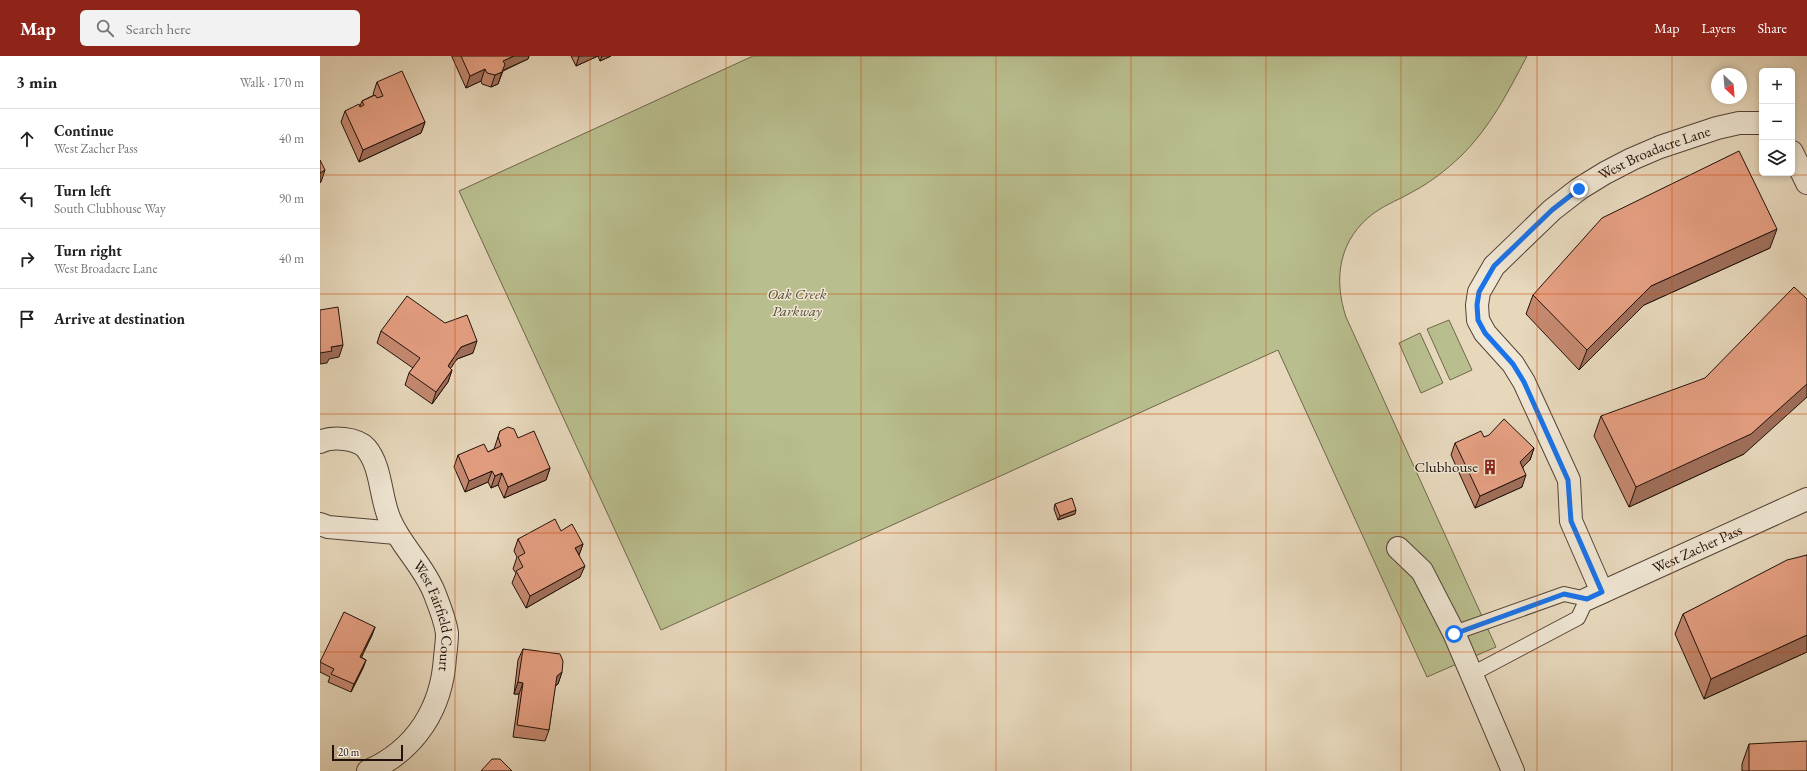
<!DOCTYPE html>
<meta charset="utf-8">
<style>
:root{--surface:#fff;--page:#f2f2f2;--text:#222;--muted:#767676;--line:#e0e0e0;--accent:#8f2418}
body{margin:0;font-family:"EB Garamond",serif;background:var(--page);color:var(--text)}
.controls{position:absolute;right:12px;top:12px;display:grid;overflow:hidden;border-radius:6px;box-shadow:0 2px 6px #0003}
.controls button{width:36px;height:36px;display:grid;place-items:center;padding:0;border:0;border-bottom:1px solid var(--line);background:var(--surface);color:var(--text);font:20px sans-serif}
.compass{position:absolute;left:1391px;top:12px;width:36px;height:36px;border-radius:50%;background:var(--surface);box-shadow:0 2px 6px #0003;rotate:154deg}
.scale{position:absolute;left:12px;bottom:10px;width:71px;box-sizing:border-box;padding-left:4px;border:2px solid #22110b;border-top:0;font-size:11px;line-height:14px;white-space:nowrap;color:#22110b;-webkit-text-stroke:3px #efe6d3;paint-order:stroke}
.stop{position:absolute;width:12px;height:12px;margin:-9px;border:3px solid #1a73e8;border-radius:50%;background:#fff}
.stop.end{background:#1a73e8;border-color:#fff;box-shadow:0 1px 4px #0008}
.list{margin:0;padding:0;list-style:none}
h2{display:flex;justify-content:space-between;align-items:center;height:52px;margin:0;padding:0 16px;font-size:17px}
h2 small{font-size:13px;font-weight:400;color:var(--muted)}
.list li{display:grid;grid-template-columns:26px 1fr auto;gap:12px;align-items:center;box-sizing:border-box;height:60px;padding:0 16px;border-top:1px solid var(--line)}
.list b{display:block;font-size:15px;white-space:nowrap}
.list p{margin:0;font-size:13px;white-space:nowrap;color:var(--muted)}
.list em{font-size:13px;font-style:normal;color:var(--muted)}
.icon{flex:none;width:22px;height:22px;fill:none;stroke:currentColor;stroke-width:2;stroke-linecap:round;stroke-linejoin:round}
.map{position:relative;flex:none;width:1487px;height:715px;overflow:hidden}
header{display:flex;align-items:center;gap:24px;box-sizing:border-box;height:56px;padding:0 20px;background:var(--accent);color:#fff}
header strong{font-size:19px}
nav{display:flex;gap:22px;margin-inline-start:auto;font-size:14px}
.search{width:280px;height:36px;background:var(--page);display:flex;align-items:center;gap:10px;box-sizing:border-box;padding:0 14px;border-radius:6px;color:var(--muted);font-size:15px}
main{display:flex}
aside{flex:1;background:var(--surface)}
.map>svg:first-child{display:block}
.green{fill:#b9be8e;stroke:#6e684c}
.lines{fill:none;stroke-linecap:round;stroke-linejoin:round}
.service-casing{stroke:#534337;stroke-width:16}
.minor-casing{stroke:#534337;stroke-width:24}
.service{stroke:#efe6d3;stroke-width:14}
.minor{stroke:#efe6d3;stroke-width:22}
.wall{fill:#c58970;stroke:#22110b}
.shaded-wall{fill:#a06f5b;stroke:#22110b}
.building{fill:#e59f82;stroke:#22110b}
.route{stroke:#1a73e8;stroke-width:5}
.grid{fill:none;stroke:#ca4e0c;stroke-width:1;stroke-opacity:0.55}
.labels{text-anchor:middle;stroke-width:3;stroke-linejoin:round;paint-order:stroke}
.street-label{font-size:15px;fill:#22110b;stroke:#efe6d3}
.park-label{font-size:15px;font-style:italic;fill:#574e39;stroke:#efe6d3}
.poi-label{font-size:15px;fill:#22110b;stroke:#efe6d3;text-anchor:end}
</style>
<header>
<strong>Map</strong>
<div class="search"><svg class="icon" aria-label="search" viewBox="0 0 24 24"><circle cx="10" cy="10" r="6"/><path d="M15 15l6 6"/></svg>Search here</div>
<nav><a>Map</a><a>Layers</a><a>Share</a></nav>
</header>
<main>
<aside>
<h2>3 min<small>Walk · 170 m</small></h2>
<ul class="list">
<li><svg class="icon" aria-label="ahead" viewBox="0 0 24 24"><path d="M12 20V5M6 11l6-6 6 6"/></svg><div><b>Continue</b><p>West Zacher Pass</p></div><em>40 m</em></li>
<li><svg class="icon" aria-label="left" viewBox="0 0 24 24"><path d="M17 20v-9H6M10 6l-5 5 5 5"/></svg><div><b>Turn left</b><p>South Clubhouse Way</p></div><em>90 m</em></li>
<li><svg class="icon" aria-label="right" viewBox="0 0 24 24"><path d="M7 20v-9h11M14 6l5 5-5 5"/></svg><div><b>Turn right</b><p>West Broadacre Lane</p></div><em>40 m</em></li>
<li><svg class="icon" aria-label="arrive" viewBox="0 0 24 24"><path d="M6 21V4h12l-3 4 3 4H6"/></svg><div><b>Arrive at destination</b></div></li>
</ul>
</aside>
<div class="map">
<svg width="1487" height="715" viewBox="0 0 1487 715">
<rect width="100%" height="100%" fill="#e7d8bc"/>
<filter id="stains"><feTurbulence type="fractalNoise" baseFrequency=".005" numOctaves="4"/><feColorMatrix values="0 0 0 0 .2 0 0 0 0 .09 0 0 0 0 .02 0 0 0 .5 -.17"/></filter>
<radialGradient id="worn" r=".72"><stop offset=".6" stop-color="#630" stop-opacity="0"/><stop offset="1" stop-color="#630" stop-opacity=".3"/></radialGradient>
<path class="green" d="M 433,0 L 1207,0 C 1188,36 1170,72 1140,101 C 1126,114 1111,126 1094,135 C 1081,143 1066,148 1054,157 C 1019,183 1013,222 1026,261 L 1176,591 L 1107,621 L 958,294 L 341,574 L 139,135 Z
M 1129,264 L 1152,314 L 1130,324 L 1107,273 Z
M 1100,277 L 1123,327 L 1101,337 L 1079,287 Z"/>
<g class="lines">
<g class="service-casing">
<path id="service" d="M 1134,577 L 1244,538 L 1267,543 L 1258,562 L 1152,618"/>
</g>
<g class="minor-casing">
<g id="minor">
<path d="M 1472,96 L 1487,127"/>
<path id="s1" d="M 0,386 C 12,380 37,382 46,392 C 62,411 60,442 70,464 C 81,490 103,509 114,536 C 119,549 125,563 127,577 C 127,584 126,593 125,601 C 122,652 96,694 48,715"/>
<path d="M 0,468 L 8,471 L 76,477"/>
<path d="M 1078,492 L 1102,515 L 1134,577 L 1193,715"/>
<path id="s2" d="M 1282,536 L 1251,465 L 1249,424 L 1204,326 L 1193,308 L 1165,277 L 1158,264 L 1157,249 L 1159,236 L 1174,210 L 1232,154 L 1259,133 L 1285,117 L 1312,103 L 1340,91 L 1397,72 L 1419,67 L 1442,67"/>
<path id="s3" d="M 1267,543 L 1487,443"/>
</g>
</g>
<use href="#service" class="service"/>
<use href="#minor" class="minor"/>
</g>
<path class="wall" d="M 132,0 L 209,0 L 208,3 L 183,15 L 178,28 L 171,31 L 162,28 L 161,25 L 146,32 L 132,1 Z
M 251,0 L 291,0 L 280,5 L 278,0 L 256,10 Z
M 57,26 L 105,66 L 101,77 L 39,106 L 21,66 L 25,55 L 40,50 L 42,45 L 54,39 L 53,38 Z
M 1450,192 L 1324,249 L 1259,314 L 1206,258 L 1213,239 Z
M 61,275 L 153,297 L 137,303 L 130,312 L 132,314 L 128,326 L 112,348 L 85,329 L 89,317 L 93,312 L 57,287 Z
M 1281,360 L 1424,398 L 1309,451 L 1274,380 Z
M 180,375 L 198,382 L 230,412 L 226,424 L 184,442 L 178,429 L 171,432 L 168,426 L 145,436 L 134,411 L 138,399 L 168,396 L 174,393 Z
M 1164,381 L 1214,392 L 1210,404 L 1203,411 L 1202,431 L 1155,452 L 1131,399 L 1135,387 Z
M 735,448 L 755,458 L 738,464 L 734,453 Z
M 241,475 L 263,488 L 259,499 L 260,521 L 206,552 L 192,527 L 196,517 L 193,513 L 197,501 L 194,495 L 198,483 Z
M 1487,499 L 1487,596 L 1384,643 L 1355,578 L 1363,558 Z
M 55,571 L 52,579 L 41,601 L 46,604 L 43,612 L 31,636 L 8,626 L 10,621 L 0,616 L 0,605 Z
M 203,593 L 242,616 L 238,628 L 235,630 L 229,674 L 225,685 L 193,681 L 199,638 L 194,638 L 198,604 Z
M 1429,688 L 1487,715 L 1422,715 L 1422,708 Z"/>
<path class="shaded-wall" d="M 194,0 L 209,0 L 208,3 L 179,16 L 183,5 Z
M 259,0 L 278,0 L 256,10 Z
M 282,0 L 291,0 L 280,5 Z
M 165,13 L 161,25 L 146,32 L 150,20 Z
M 182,16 L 178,28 L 171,31 L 175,19 Z
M 105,66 L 101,77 L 39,106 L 43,94 Z
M 5,114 L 1,126 L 0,127 L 0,117 Z
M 1457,173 L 1450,192 L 1324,249 L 1259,314 L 1267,294 L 1331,230 Z
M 157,285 L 153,297 L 137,303 L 124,322 L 128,310 L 141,291 Z
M 23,289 L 19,301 L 9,303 L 7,307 L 0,308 L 0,297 L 11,291 Z
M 132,314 L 128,326 L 112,348 L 116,336 Z
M 1487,328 L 1487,341 L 1424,398 L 1309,451 L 1316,431 Z
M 1214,392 L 1210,404 L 1196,418 L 1200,406 Z
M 230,412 L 226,424 L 184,442 L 188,431 Z
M 172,415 L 168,426 L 145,436 L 149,425 Z
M 182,417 L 178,429 L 171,432 L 175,420 Z
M 1206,419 L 1202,431 L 1155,452 L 1160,440 Z
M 756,454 L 755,458 L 738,464 L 740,460 Z
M 263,488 L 259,499 L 255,492 Z
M 265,510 L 260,521 L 206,552 L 210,540 Z
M 55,571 L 52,579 L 38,609 L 40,601 Z
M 1487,579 L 1487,596 L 1384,643 L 1391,623 Z
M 46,604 L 43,612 L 31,636 L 34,628 Z
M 242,616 L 238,628 L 232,632 L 237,620 Z
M 198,626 L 203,627 L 199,638 L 194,638 Z"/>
<path class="building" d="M 141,0 L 194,0 L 183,5 L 185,8 L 182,16 L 175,19 L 167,17 L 165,13 L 150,20 Z
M 82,15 L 105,66 L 43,94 L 25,55 L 39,48 L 40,51 L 44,49 L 42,45 L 55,39 L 57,42 L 63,40 L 57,26 Z
M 1419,95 L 1457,173 L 1331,230 L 1267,294 L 1213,239 L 1282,162 Z
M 0,104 L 5,114 L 0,117 Z
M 1474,231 L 1487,243 L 1487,328 L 1431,378 L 1316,431 L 1281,360 L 1385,322 Z
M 87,240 L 125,267 L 147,259 L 157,285 L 141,291 L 128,310 L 132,314 L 116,336 L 89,317 L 100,302 L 61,275 Z
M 18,251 L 23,289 L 11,291 L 12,295 L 0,297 L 0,254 Z
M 1184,363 L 1214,392 L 1200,406 L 1206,419 L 1160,440 L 1135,387 L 1161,375 L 1164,381 L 1169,379 Z
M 188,371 L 194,373 L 198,382 L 214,375 L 230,412 L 188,431 L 182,417 L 175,420 L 172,415 L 149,425 L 138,399 L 164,388 L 168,396 L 181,390 L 178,381 L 180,375 Z
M 752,442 L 756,454 L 740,460 L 735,448 Z
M 235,463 L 241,475 L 252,468 L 263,488 L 255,492 L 265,510 L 210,540 L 196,515 L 203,511 L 198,501 L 205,497 L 198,483 Z
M 1487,499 L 1487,579 L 1391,623 L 1363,558 L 1467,504 Z
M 24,556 L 55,571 L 40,601 L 46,604 L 34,628 L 11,618 L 14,613 L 0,606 Z
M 203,593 L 240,598 L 243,605 L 242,616 L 237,620 L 229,674 L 197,669 L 203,627 L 198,626 Z
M 1487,685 L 1487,715 L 1429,715 L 1429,688 Z
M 172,703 L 180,703 L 192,715 L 161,715 Z"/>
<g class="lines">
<path class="route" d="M 1134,578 L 1244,538 L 1267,543 L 1282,536 L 1251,465 L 1248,424 L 1204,326 L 1193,308 L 1165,277 L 1158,264 L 1157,249 L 1159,236 L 1174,210 L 1232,154 L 1259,133"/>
</g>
<path class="grid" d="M 135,0 L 135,715M 270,0 L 270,715M 406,0 L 406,715M 541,0 L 541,715M 676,0 L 676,715M 811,0 L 811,715M 946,0 L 946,715M 1081,0 L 1081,715M 1217,0 L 1217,715M 1352,0 L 1352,715M 0,119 L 1487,119M 0,238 L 1487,238M 0,358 L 1487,358M 0,477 L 1487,477M 0,596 L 1487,596"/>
<defs>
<g id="building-bare" transform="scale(1.2)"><path d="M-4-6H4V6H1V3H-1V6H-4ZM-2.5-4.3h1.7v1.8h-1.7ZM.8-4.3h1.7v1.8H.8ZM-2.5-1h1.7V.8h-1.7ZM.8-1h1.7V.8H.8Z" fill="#8f2418" stroke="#efe6d3" stroke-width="2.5" paint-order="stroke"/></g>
</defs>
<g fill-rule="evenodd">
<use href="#building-bare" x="1170" y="411"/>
</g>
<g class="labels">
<g class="street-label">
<text dy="5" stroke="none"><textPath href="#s2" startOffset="561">West Broadacre Lane</textPath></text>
<text dy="5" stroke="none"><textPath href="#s3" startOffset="121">West Zacher Pass</textPath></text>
<text dy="5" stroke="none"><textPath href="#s1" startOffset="233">West Fairfield Court</textPath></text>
</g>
<g class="park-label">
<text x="477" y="243">Oak Creek<tspan x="477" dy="17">Parkway</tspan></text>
</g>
<g class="poi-label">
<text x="1158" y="416">Clubhouse</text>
</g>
</g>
<rect width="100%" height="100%" filter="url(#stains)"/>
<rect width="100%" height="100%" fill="url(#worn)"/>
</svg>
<div class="controls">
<button>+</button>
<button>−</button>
<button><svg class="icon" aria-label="layers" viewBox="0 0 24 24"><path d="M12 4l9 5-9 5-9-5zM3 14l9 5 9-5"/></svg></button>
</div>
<svg class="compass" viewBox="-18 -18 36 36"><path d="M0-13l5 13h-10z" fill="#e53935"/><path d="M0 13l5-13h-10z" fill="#767676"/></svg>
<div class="scale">20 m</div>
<div class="stop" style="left:1134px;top:578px"></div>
<div class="stop end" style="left:1259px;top:133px"></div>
</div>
</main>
